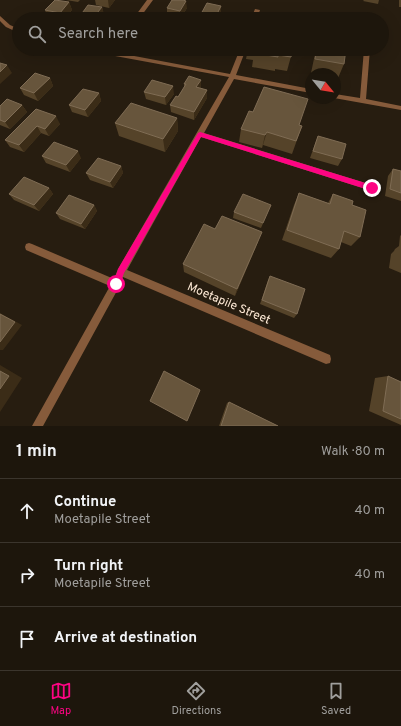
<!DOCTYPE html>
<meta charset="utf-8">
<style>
:root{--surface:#1d160c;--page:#251f15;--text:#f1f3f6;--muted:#a09f9d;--line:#3b352d;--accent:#fd0483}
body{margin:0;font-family:Overpass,sans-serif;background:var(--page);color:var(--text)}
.compass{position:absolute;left:305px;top:68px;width:36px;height:36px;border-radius:50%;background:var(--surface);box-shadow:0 4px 16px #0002;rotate:120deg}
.stop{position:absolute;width:12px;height:12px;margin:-9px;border:3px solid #fd0483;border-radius:50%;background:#fff}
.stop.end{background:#fd0483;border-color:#fff;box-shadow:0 1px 4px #0008}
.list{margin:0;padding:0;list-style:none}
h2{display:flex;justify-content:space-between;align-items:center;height:52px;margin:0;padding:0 16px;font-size:17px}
h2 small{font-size:13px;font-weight:400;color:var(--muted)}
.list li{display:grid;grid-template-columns:26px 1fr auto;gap:12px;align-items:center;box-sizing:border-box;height:64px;padding:0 16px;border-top:1px solid var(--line)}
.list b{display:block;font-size:15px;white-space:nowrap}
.list p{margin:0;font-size:13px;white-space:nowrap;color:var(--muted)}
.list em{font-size:13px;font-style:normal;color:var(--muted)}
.icon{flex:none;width:22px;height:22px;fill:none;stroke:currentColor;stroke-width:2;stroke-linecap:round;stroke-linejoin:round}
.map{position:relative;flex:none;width:401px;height:426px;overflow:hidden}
.search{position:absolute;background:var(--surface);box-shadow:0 4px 16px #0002;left:12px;right:12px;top:12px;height:44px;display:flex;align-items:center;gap:10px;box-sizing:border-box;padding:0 14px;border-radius:22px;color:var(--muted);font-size:15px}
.sheet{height:244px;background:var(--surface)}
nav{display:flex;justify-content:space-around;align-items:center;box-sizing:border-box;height:56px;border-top:1px solid var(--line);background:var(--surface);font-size:11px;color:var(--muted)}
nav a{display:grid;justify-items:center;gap:2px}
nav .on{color:var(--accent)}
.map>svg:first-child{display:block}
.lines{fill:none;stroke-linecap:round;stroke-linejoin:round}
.street{fill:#865b3b;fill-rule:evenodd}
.wall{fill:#554329}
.shaded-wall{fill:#3b2c17}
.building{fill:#67553c;stroke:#7f6c54}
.route{fill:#fd0483}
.labels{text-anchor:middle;stroke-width:3;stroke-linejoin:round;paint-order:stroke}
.street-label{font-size:12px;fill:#ffebd7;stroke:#271d10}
</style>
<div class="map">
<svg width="401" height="426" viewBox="0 0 401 426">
<rect width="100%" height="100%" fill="#271d10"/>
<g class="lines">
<path class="street" d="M 147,0 L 153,0 L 139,19 L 133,19 Z
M 255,9 L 260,10 L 257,19 L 251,19 Z
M 0,16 L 10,25 L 19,29 L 19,33 L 6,27 L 0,21 Z
M 369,16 L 371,17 L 372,19 L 366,19 Z
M 85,49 L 97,49 L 230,74 L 240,49 L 246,49 L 236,75 L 311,89 L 311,93 L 234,79 L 204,133 L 372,185 L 375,186 L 376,188 L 375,190 L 372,191 L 201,137 L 127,270 L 330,355 L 331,359 L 330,363 L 326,364 L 123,277 L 119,287 L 43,426 L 32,426 L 110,286 L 26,250 L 25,247 L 26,244 L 29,243 L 32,244 L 114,279 L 118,269 L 229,77 L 88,51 Z
M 364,49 L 370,49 L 366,99 L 401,106 L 401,110 L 334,98 L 335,94 L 360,98 Z"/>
</g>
<path class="wall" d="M 66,0 L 80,0 L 78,2 Z
M 95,0 L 115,0 L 109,8 L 96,5 Z
M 364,0 L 379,0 L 378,4 L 363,1 Z
M 399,0 L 401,0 L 401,7 L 399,7 Z
M 69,2 L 72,10 L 64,19 L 48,18 L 45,10 Z
M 221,6 L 221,14 L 218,19 L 201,19 L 201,14 Z
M 102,7 L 104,15 L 101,19 L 81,19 L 80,16 Z
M 167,8 L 187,8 L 181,18 L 167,16 Z
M 248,49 L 293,49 L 287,71 L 275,69 L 275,71 L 252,67 L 253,60 L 246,59 Z
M 316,49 L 346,49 L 344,64 L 338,78 L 335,77 L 335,74 L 317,74 L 311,73 Z
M 50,78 L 53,86 L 38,101 L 24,95 L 20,88 Z
M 184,84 L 201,87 L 200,88 L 207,90 L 207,98 L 194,120 L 171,112 L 170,105 L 178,97 L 184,88 Z
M 144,92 L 174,94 L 166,105 L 146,99 Z
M 99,93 L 101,101 L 88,117 L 72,112 L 69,105 Z
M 22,105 L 27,112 L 10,129 L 0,125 L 0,106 Z
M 36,109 L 60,124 L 49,136 L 41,133 L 24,152 L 10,147 L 5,140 Z
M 177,118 L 178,131 L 165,152 L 119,136 L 115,123 Z
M 299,125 L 302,126 L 292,154 L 263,145 L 262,148 L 239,142 L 241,129 Z
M 318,136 L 342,159 L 338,166 L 310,158 L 315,144 Z
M 42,156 L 81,158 L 70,172 L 46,163 Z
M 121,166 L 123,173 L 113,188 L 90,180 L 86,173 Z
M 393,169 L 401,171 L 401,201 L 385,196 L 388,176 Z
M 49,188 L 53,194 L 39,211 L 14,200 L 9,194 Z
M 299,193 L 328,203 L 333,194 L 352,205 L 360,237 L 351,246 L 341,242 L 339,249 L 331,258 L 282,240 L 294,205 Z
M 94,205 L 97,211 L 85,229 L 60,219 L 56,213 Z
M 271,205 L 261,228 L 233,218 L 234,212 Z
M 215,229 L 258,242 L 235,296 L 184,272 L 183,264 Z
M 401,235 L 401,273 L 389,268 L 391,254 L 394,251 L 395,249 L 399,246 L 400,236 Z
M 270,276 L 297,314 L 294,318 L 260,304 L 268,280 Z
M 388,376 L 401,382 L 401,425 L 369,411 L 375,378 Z
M 229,402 L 278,426 L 219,426 L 227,403 Z"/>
<path class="shaded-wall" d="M 108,0 L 115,0 L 109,8 Z
M 186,1 L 187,8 L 181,18 L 180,11 Z
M 69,2 L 72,10 L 64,19 L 62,19 L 60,13 Z
M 221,6 L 221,14 L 218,19 L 216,19 L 216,16 Z
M 102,7 L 104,15 L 101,19 L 93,19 L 93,18 Z
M 7,65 L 12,73 L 0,84 L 0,72 Z
M 50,78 L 53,86 L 38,101 L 34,93 Z
M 201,80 L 201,87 L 196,95 L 196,87 Z
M 173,86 L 174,94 L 166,105 L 165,97 Z
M 207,90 L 207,98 L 194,120 L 194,112 Z
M 99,93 L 101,101 L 88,117 L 85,110 Z
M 22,105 L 27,112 L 10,129 L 5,122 Z
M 56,116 L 60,124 L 49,136 L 45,129 Z
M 177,118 L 178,131 L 165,152 L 163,139 Z
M 37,126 L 41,133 L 24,152 L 19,145 Z
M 267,132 L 263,145 L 262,148 L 265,135 Z
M 78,151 L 81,158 L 70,172 L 66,165 Z
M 121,166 L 123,173 L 113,188 L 110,182 Z
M 49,188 L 53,194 L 39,211 L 34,205 Z
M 94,205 L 97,211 L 85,229 L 81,224 Z
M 262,232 L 258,242 L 235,296 L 237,289 Z
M 0,313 L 22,325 L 3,350 L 0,350 Z
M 0,365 L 22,378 L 0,412 Z"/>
<path class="building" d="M 55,0 L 69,2 L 60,13 L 45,10 Z
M 172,0 L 183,0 L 186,1 L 180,11 L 167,8 Z
M 207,3 L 221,6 L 216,16 L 201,14 Z
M 88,5 L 102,7 L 93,18 L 80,16 Z
M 285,16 L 299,18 L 299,19 L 284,19 Z
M 162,17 L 173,19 L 161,19 Z
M 255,49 L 293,49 L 291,57 L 278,55 L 278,57 L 254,53 Z
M 317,49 L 346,49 L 344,64 L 315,59 Z
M 0,63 L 7,65 L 0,72 Z
M 35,73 L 50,78 L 34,93 L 20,88 Z
M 189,76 L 201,80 L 196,87 L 207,90 L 194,112 L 170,105 L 176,96 L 178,97 L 186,84 L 184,84 Z
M 152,80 L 173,86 L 165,97 L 144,92 Z
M 264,87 L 308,99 L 299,125 L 302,126 L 296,141 L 267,132 L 265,135 L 241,129 L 249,111 L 253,112 Z
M 83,89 L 99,93 L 85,110 L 69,105 Z
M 7,99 L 22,105 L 5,122 L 0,120 L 0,106 Z
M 131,103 L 177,118 L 163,139 L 115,123 Z
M 36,109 L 56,116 L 45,129 L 37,126 L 19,145 L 5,140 Z
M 318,136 L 346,144 L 342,159 L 313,151 Z
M 54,142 L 78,151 L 66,165 L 42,156 Z
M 98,158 L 121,166 L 110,182 L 86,173 Z
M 393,169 L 401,171 L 401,193 L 390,189 Z
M 24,177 L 49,188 L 34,205 L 9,194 Z
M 299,193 L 330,204 L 333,194 L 353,201 L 352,205 L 366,210 L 360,237 L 344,231 L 339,249 L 287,230 Z
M 243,194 L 271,205 L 263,223 L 234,212 Z
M 69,195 L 94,205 L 81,224 L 56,213 Z
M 222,216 L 262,232 L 237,289 L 183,264 L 204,224 L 215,229 Z
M 270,276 L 305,289 L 297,314 L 262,300 Z
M 0,314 L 15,322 L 0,342 Z
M 0,371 L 9,376 L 0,389 Z
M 164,371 L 200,390 L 187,421 L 150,401 Z
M 388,376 L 401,382 L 401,419 L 383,411 Z
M 229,402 L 278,426 L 221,426 Z"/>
<path class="route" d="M 200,132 L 372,185 L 375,188 L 372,191 L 201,137 L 124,273 L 119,287 L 114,287 L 113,284 L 118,269 L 198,133 Z"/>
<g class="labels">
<g class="street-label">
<text transform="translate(229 303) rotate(23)" y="4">Moetapile Street</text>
</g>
</g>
</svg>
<svg class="compass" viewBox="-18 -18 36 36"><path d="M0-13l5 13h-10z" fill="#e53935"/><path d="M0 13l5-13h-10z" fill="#a09f9d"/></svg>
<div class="stop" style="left:116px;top:284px"></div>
<div class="stop end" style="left:372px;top:188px"></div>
<div class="search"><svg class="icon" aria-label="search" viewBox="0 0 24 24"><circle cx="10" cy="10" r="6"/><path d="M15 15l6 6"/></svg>Search here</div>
</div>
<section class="sheet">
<h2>1 min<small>Walk · 80 m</small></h2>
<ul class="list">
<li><svg class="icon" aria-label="ahead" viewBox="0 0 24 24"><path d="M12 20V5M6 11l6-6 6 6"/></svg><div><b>Continue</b><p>Moetapile Street</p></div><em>40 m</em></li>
<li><svg class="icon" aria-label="right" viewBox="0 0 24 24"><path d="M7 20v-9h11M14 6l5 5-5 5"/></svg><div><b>Turn right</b><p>Moetapile Street</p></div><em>40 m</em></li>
<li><svg class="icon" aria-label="arrive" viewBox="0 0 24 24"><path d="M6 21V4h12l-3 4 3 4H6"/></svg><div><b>Arrive at destination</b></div></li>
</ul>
</section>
<nav>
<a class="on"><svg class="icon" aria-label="map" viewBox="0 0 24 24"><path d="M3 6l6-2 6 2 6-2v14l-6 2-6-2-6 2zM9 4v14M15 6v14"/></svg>Map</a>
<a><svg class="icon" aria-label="directions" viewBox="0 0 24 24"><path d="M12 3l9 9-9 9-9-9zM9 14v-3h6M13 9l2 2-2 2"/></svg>Directions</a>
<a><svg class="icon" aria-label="saved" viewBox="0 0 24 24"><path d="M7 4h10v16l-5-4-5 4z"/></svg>Saved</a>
</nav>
